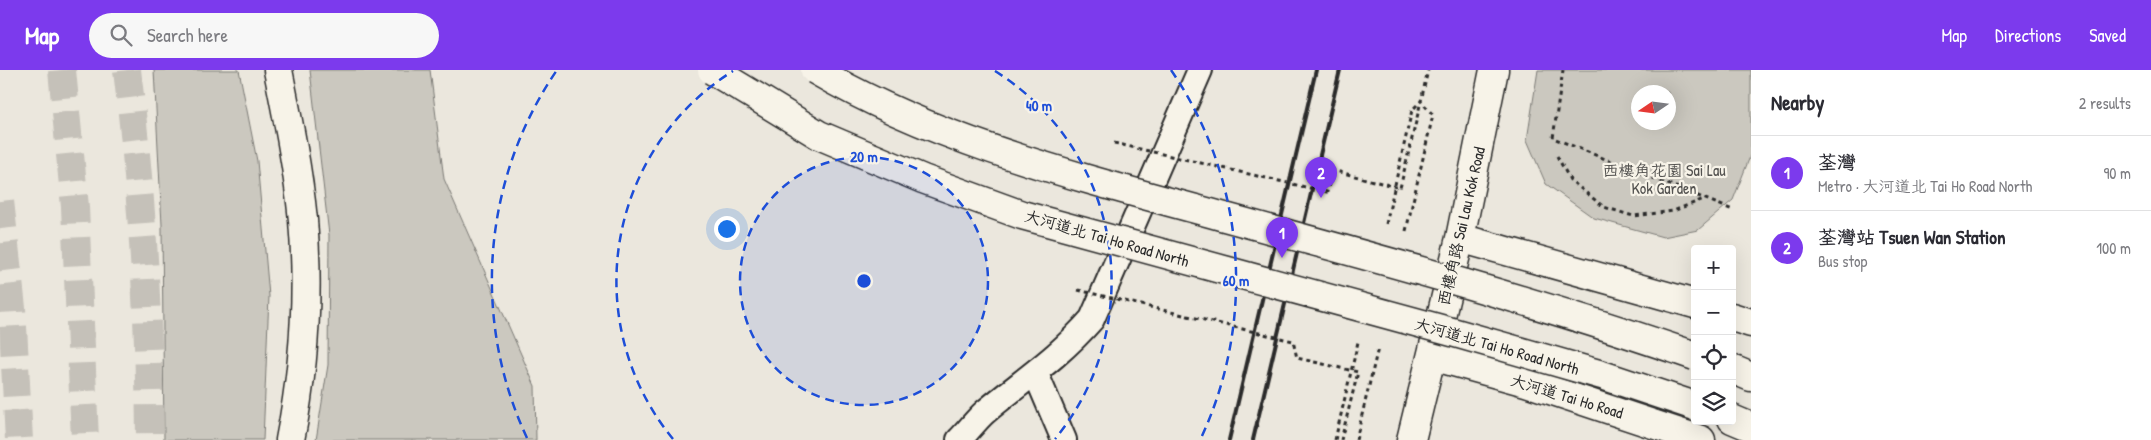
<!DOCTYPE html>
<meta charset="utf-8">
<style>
:root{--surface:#fff;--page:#f7f7f7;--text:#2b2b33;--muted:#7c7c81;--line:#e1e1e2;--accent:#7c3aed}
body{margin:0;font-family:"Patrick Hand","LXGW WenKai TC",sans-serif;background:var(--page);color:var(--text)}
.controls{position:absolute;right:15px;bottom:15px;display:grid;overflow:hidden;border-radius:5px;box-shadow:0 5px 20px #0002}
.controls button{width:45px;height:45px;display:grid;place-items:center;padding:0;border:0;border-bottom:1px solid var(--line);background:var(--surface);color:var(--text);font:25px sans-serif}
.compass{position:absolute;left:1631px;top:15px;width:45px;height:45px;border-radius:50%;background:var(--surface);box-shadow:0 5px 20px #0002;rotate:257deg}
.you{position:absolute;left:726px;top:158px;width:18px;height:18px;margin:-12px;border:4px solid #fff;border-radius:50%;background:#1a73e8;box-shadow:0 0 0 8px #1a73e833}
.badge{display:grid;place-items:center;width:32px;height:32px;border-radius:50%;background:var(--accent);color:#fff;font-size:16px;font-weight:700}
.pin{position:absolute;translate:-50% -41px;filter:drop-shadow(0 1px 2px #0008)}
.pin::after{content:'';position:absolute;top:26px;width:18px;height:15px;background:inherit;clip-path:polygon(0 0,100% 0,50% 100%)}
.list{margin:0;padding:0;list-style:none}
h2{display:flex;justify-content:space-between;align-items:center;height:65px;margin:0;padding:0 20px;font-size:21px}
h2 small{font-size:16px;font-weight:400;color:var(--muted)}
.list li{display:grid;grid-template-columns:32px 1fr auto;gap:15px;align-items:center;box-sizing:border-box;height:75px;padding:0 20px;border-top:1px solid var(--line)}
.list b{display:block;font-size:19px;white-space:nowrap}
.list p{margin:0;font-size:16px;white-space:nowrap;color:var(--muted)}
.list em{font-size:16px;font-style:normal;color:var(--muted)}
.icon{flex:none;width:28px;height:28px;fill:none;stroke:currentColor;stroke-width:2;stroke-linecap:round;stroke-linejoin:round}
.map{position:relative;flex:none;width:1751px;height:370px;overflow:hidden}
header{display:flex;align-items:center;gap:30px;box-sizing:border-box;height:70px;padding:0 25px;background:var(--accent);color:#fff}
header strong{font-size:24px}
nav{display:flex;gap:28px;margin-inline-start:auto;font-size:18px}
.search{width:350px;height:45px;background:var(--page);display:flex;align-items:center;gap:12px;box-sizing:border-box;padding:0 18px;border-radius:28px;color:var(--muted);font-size:19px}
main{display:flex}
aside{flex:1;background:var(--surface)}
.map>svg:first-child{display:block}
.green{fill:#cbc8bf;stroke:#7b7a75;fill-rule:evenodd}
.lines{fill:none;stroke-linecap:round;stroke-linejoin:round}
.highway-tunnel{stroke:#c5c1b9;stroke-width:28;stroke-dasharray:28 14;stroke-linecap:butt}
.lane-casing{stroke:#2b2b2b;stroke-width:28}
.secondary-casing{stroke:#2b2b2b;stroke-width:31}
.highway-casing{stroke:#2b2b2b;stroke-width:31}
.path{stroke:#2b2b2b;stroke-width:3;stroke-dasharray:4 4;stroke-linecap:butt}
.lane{stroke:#f7f3e8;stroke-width:24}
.secondary{stroke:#f7f3e8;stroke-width:28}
.highway{stroke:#f7f3e8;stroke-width:28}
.rail{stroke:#2b2b2b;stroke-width:4}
.secondary-bridge-casing{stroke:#2b2b2b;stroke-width:31;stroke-linecap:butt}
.path-bridge{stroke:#2b2b2b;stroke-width:3;stroke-dasharray:4 4;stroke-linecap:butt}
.secondary-bridge{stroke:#f7f3e8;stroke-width:28}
.ring{fill:none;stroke:#1d4ed8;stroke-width:2.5;stroke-dasharray:9 6}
.labels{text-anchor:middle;stroke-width:4.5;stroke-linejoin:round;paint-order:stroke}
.park-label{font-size:16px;fill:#535250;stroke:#f7f3e8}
.street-label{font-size:16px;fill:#2b2b2b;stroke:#f7f3e8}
.centre{fill:#1d4ed8;stroke:#f7f3e8;stroke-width:2.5}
.ring-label{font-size:15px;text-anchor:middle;font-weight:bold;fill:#1d4ed8;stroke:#f7f3e8;stroke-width:4.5;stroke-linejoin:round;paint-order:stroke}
</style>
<header>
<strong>Map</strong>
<div class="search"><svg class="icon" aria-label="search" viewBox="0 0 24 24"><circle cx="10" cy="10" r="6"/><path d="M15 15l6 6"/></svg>Search here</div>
<nav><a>Map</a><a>Directions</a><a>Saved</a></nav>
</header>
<main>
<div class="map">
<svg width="1751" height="370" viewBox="0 0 1751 370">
<rect width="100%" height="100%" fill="#ebe7dd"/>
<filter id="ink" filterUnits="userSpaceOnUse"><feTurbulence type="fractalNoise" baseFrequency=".02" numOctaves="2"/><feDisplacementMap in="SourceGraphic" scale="10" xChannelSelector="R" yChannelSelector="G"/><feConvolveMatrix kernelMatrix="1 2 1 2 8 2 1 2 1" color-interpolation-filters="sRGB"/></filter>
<g filter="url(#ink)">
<path class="green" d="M 154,0 L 239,0 L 257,91 L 269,226 L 263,370 L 164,370 L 162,155 Z
M 310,0 L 430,0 L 444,109 L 535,316 L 536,370 L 316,370 L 328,295 L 329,165 Z
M 1538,0 L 1751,0 L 1751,84 L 1733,130 L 1698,160 L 1663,167 L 1594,148 L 1546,114 L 1527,70 ZM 1638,22 L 1668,22 L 1668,52 L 1638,52 Z"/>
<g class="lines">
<path class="highway-tunnel" d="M 62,0 L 75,137 L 85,370
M 127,0 C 142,123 149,246 150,370
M 0,131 L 12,238 L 19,370"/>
<g class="lane-casing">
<path id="lane" d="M 1036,304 L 1064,370
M 959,370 C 968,361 976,350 985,342 C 1023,310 1058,288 1092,249 L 1200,0"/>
</g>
<g class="secondary-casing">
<path id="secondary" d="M 1460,168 L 1695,234
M 1732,247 L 1751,253
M 1432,286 L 1526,312 L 1701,370
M 1732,299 L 1751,307
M 1732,349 L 1751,357
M 1411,370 L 1460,168 L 1494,0"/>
</g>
<g class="highway-casing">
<path id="highway" d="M 278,0 C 288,50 298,100 303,150 C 309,222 304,299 290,370"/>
</g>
<path class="path" d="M 1563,0 L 1553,68 L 1733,140
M 1557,86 L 1570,110 L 1604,137 L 1633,146 L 1673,141 L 1704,129
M 1386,154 L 1412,40 L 1421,31 L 1428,0
M 1406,161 L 1433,45 L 1421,31
M 1335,370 L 1358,272
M 1356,370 L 1378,278"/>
<use href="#lane" class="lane"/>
<use href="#secondary" class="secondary"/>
<use href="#highway" class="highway"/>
<path class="rail" d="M 1229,370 L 1316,0
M 1253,370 L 1340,0"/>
<g class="secondary-bridge-casing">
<path id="secondary-bridge" d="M 712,0 L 819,65 L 923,109 L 1022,145 L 1452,262 L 1602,305 L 1695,336
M 815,0 C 939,73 1083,108 1221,146 C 1380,189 1539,232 1695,286"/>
</g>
<path class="path-bridge" d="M 1114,73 L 1327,122 L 1332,100 L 1400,118 L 1421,31
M 1078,220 L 1293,271 L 1297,288 L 1358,302 L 1341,370"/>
<use href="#secondary-bridge" class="secondary-bridge"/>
</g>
</g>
<circle cx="864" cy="211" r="124" fill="#1d4ed8" fill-opacity=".12"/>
<g class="ring">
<circle cx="864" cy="211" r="124"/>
<path d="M673 369A248 248 0 0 1 733 1M995 1A248 248 0 0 1 1055 369"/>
<path d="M527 368A372 372 0 0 1 557 0M1171 0A372 372 0 0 1 1201 368"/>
</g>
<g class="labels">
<g class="park-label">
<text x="1664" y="106">西樓角花園 Sai Lau<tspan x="1664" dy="18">Kok Garden</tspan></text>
</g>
<g class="street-label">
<text transform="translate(1461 156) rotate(-77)" y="6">西樓角路 Sai Lau Kok Road</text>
<text transform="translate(1107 168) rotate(16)" y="6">大河道北 Tai Ho Road North</text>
<text transform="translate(1497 276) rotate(16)" y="6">大河道北 Tai Ho Road North</text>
<text transform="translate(1567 326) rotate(17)" y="6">大河道 Tai Ho Road</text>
</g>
</g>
<circle cx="864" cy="211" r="8" class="centre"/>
<g class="ring-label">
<text x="1039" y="41">40 m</text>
<text x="864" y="92">20 m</text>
<text x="1236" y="216">60 m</text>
</g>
</svg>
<div class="controls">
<button>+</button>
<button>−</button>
<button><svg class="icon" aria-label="locate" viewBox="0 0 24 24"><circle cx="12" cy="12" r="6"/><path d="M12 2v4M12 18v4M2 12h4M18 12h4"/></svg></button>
<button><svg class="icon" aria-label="layers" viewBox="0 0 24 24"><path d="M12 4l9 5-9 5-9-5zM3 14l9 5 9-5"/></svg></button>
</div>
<svg class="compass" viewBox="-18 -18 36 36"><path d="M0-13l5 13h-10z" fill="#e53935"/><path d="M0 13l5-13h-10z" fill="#7c7c81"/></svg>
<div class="you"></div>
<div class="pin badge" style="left:1282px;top:188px">1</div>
<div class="pin badge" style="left:1321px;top:128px">2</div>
</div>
<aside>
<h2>Nearby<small>2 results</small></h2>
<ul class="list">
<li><span class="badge">1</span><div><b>荃灣</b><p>Metro · 大河道北 Tai Ho Road North</p></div><em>90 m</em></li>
<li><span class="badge">2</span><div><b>荃灣站 Tsuen Wan Station</b><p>Bus stop</p></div><em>100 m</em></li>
</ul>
</aside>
</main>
